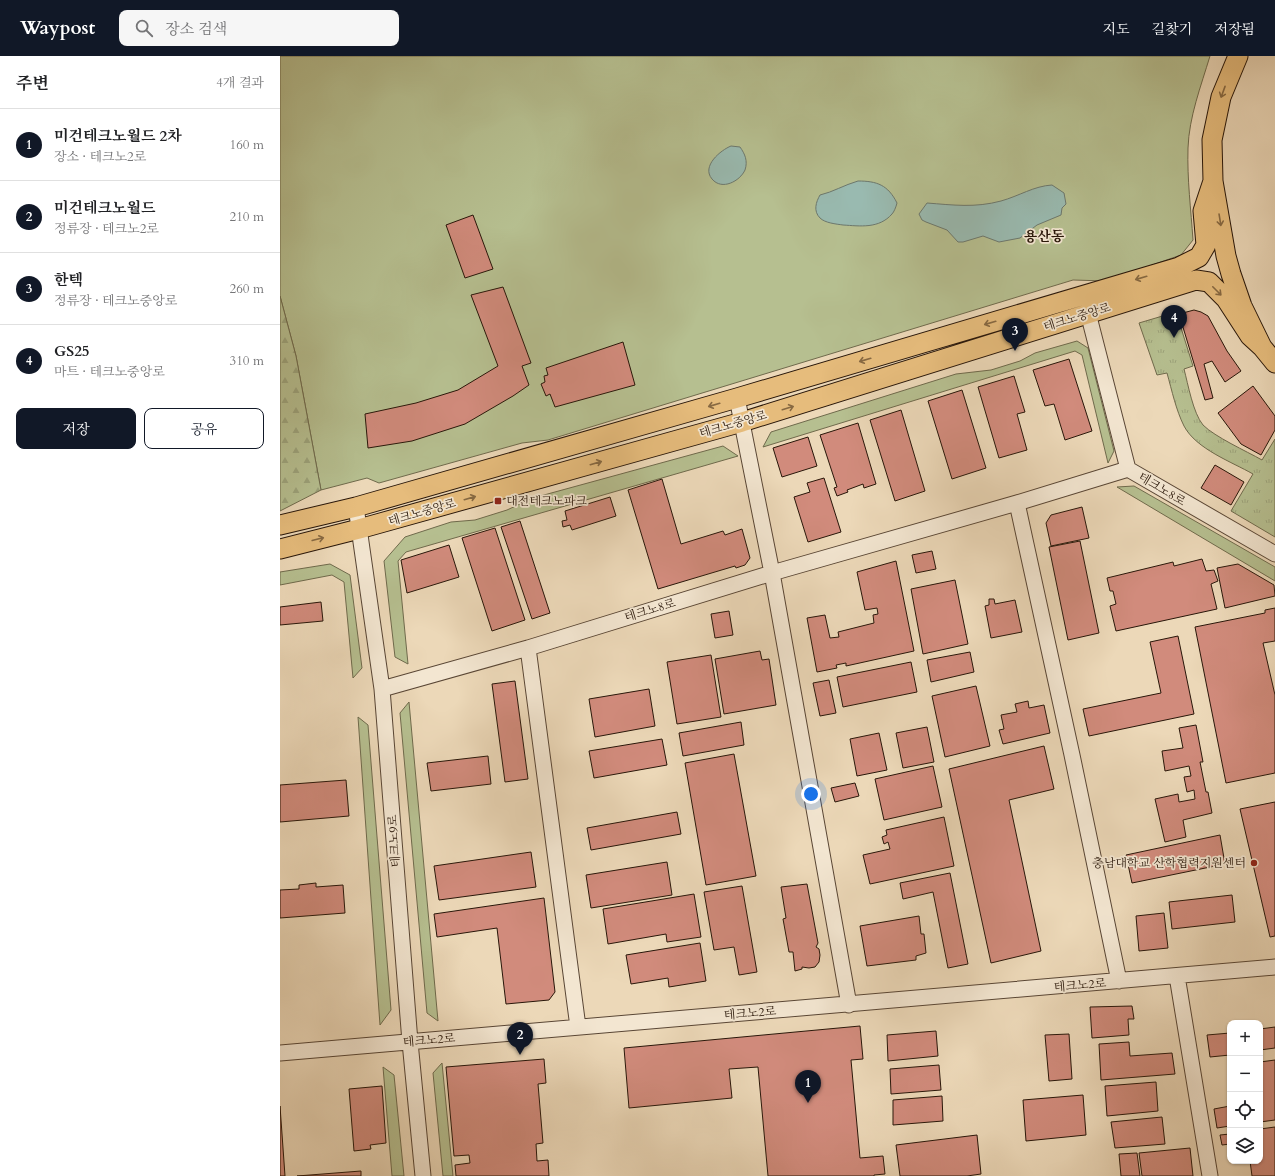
<!DOCTYPE html>
<html lang="ko">
<meta charset="utf-8">
<style>
:root{--surface:#fff;--page:#f6f6f6;--text:#202124;--muted:#757577;--line:#e0e0e0;--accent:#111827}
body{margin:0;font-family:Cardo,"Noto Serif KR",serif;background:var(--page);color:var(--text)}
.controls{position:absolute;right:12px;bottom:12px;display:grid;overflow:hidden;border-radius:8px;box-shadow:0 1px 3px #0004}
.controls button{width:36px;height:36px;display:grid;place-items:center;padding:0;border:0;border-bottom:1px solid var(--line);background:var(--surface);color:var(--text);font:20px sans-serif}
.you{position:absolute;left:531px;top:738px;width:14px;height:14px;margin:-10px;border:3px solid #fff;border-radius:50%;background:#1a73e8;box-shadow:0 0 0 6px #1a73e833}
.badge{display:grid;place-items:center;width:26px;height:26px;border-radius:50%;background:var(--accent);color:#fff;font-size:13px;font-weight:700}
.pin{position:absolute;translate:-50% -33px;filter:drop-shadow(0 1px 2px #0008)}
.pin::after{content:'';position:absolute;top:21px;width:14px;height:12px;background:inherit;clip-path:polygon(0 0,100% 0,50% 100%)}
.list{margin:0;padding:0;list-style:none}
h2{display:flex;justify-content:space-between;align-items:center;height:52px;margin:0;padding:0 16px;font-size:17px}
h2 small{font-size:13px;font-weight:400;color:var(--muted)}
.list li{display:grid;grid-template-columns:26px 1fr auto;gap:12px;align-items:center;box-sizing:border-box;height:72px;padding:0 16px;border-top:1px solid var(--line)}
.list b{display:block;font-size:15px;white-space:nowrap}
.list p{margin:0;font-size:13px;white-space:nowrap;color:var(--muted)}
.list em{font-size:13px;font-style:normal;color:var(--muted)}
.actions{display:flex;gap:8px;padding:12px 16px}
.actions a{flex:1;padding:9px 0;border:1px solid var(--accent);border-radius:8px;text-align:center;font-size:14px;color:var(--accent)}
.actions .main{background:var(--accent);color:#fff}
.icon{flex:none;width:22px;height:22px;fill:none;stroke:currentColor;stroke-width:2;stroke-linecap:round;stroke-linejoin:round}
.map{position:relative;flex:none;width:995px;height:1120px;overflow:hidden}
header{display:flex;align-items:center;gap:24px;box-sizing:border-box;height:56px;padding:0 20px;background:var(--accent);color:#fff}
header strong{font-size:19px}
nav{display:flex;gap:22px;margin-inline-start:auto;font-size:14px}
.search{width:280px;height:36px;background:var(--page);display:flex;align-items:center;gap:10px;box-sizing:border-box;padding:0 14px;border-radius:8px;color:var(--muted);font-size:15px}
main{display:flex}
aside{flex:1;background:var(--surface)}
.map>svg:first-child{display:block}
.green{fill:#b6bf90;stroke:#6f6a4c}
.forest{fill:url(#forest-firs);stroke:#6f6a4c}
.park{fill:url(#park-tufts);stroke:#6f6a4c}
.water{fill:#99bab0;stroke:#6c786d}
.building{fill:#d18b7c;stroke:#281609}
.lines{fill:none;stroke-linecap:round;stroke-linejoin:round}
.minor-casing{stroke:#594635;stroke-width:17}
.major-casing{stroke:#281609;stroke-width:21}
.minor{stroke:#f3e6d1;stroke-width:15}
.major{stroke:#e6bc7c;stroke-width:19}
.oneway{stroke:#876942}
.poi-dot{fill:#8f2418;stroke:#f3e6d1;stroke-width:1.5}
.labels{text-anchor:middle;stroke-width:3.5;stroke-linejoin:round;paint-order:stroke}
.street-label{font-size:12px;fill:#281609;stroke:#f3e6d1}
.poi-label{font-size:12px;fill:#281609;stroke:#f3e6d1;text-anchor:start}
.quarter-label{font-size:14px;font-weight:bold;fill:#281609;stroke:#f3e6d1}
</style>
<header>
<strong>Waypost</strong>
<div class="search"><svg class="icon" aria-label="search" viewBox="0 0 24 24"><circle cx="10" cy="10" r="6"/><path d="M15 15l6 6"/></svg>장소 검색</div>
<nav><a>지도</a><a>길찾기</a><a>저장됨</a></nav>
</header>
<main>
<aside>
<h2>주변<small>4개 결과</small></h2>
<ul class="list">
<li><span class="badge">1</span><div><b>미건테크노월드 2차</b><p>장소 · 테크노2로</p></div><em>160 m</em></li>
<li><span class="badge">2</span><div><b>미건테크노월드</b><p>정류장 · 테크노2로</p></div><em>210 m</em></li>
<li><span class="badge">3</span><div><b>한텍</b><p>정류장 · 테크노중앙로</p></div><em>260 m</em></li>
<li><span class="badge">4</span><div><b>GS25</b><p>마트 · 테크노중앙로</p></div><em>310 m</em></li>
</ul>
<div class="actions"><a class="main">저장</a><a>공유</a></div>
</aside>
<div class="map">
<svg width="995" height="1120" viewBox="0 0 995 1120">
<defs>
<pattern id="forest-firs" width="22" height="20" patternUnits="userSpaceOnUse"><rect width="22" height="20" fill="#b6bf90"/><path d="M5 1l3.5 6h-7zM16 11l3.5 6h-7z" fill="#9ca37b"/></pattern>
<pattern id="park-tufts" width="24" height="20" patternUnits="userSpaceOnUse"><rect width="24" height="20" fill="#b6bf90"/><path d="M3 7l-1-3M5 7V3M7 7l1-3M15 17l-1-3M17 17v-4M19 17l1-3" fill="none" stroke="#9ca37b"/></pattern>
</defs>
<rect width="100%" height="100%" fill="#ecd8b8"/>
<filter id="stains"><feTurbulence type="fractalNoise" baseFrequency=".005" numOctaves="4"/><feColorMatrix values="0 0 0 0 .2 0 0 0 0 .09 0 0 0 0 .02 0 0 0 .5 -.17"/></filter>
<radialGradient id="worn" r=".72"><stop offset=".6" stop-color="#630" stop-opacity="0"/><stop offset="1" stop-color="#630" stop-opacity=".3"/></radialGradient>
<path class="green" d="M 0,0 L 930,0 C 921,30 909,61 908,92 C 907,123 911,154 913,184 L 901,199 L 826,225 L 793,224 L 268,384 L 242,387 L 99,427 L 87,422 L 41,434 L 16,300 L 0,240 Z
M 797,285 L 808,292 L 834,395 L 828,407 L 802,299 L 795,295 L 483,391 L 491,376 L 676,318 L 711,314 L 740,305 L 755,297 Z
M 443,390 L 458,400 L 126,496 L 118,505 L 128,608 L 115,601 L 104,505 L 125,481 L 171,466 L 195,464 L 227,454 L 253,442 Z
M 854,430 L 995,511 L 995,525 L 837,431 Z
M 50,508 L 70,519 L 82,612 L 73,622 L 64,526 L 52,519 L 0,529 L 0,516 Z
M 129,646 L 158,965 L 147,957 L 120,657 Z
M 78,661 L 88,669 L 111,954 L 100,969 Z
M 162,1007 L 173,1120 L 163,1120 L 153,1017 Z
M 103,1011 L 114,1019 L 124,1120 L 112,1120 Z"/>
<path class="forest" d="M 0,240 L 16,300 L 41,434 L 0,455 Z"/>
<path class="park" d="M 896,256 L 913,310 L 904,313 C 908,328 913,357 923,369 C 935,381 966,395 982,404 L 995,383 L 995,481 L 951,455 L 973,418 C 952,406 916,393 904,370 C 896,354 892,335 887,317 L 877,319 L 859,267 Z"/>
<path class="water" d="M 451,90 L 460,91 C 465,98 468,105 465,114 C 460,125 442,135 432,123 C 421,110 441,94 451,90 Z
M 578,125 C 597,125 608,129 617,147 C 616,151 614,156 612,158 C 599,173 580,170 563,169 C 556,168 545,167 540,162 C 533,155 536,146 540,139 C 553,136 564,129 578,125 Z
M 772,129 L 784,137 L 786,148 L 782,152 L 781,159 L 757,169 L 740,182 L 719,186 L 703,180 L 683,186 L 678,186 L 667,174 L 646,166 L 642,164 L 639,158 L 647,147 C 673,149 695,152 721,145 C 739,140 754,130 772,129 Z"/>
<path class="building" d="M 193,159 L 213,213 L 185,222 L 166,169 Z
M 223,231 L 251,307 L 242,310 L 249,329 L 233,340 L 185,368 L 132,385 L 88,392 L 85,358 L 136,347 L 178,334 L 218,310 L 191,239 Z
M 914,254 L 921,256 L 928,260 L 947,295 L 961,315 L 945,326 L 932,305 L 924,308 L 933,342 L 925,344 L 899,258 Z
M 343,286 L 355,329 L 275,351 L 270,338 L 266,340 L 261,328 L 265,326 L 264,320 L 268,319 L 266,312 Z
M 789,303 L 812,375 L 785,384 L 774,348 L 765,350 L 753,314 Z
M 734,320 L 745,356 L 737,358 L 747,394 L 719,402 L 698,331 Z
M 973,330 L 995,360 L 995,374 L 981,399 L 961,388 L 938,357 Z
M 682,334 L 706,412 L 672,423 L 648,345 Z
M 621,354 L 645,435 L 615,445 L 590,364 Z
M 578,367 L 596,428 L 584,432 L 583,428 L 567,434 L 568,436 L 557,440 L 554,432 L 557,431 L 540,379 Z
M 528,381 L 537,410 L 502,421 L 493,392 Z
M 935,409 L 964,426 L 951,449 L 921,432 Z
M 544,422 L 561,476 L 528,486 L 514,441 L 530,436 L 527,427 Z
M 382,423 L 401,488 L 443,475 L 445,479 L 462,473 L 470,502 L 465,509 L 456,512 L 455,510 L 378,533 L 348,434 Z
M 330,441 L 336,460 L 292,474 L 290,469 L 283,471 L 282,465 L 287,464 L 285,455 Z
M 802,451 L 809,482 L 771,490 L 766,467 L 771,459 Z
M 240,465 L 270,557 L 252,563 L 221,471 Z
M 215,472 L 245,564 L 212,575 L 182,482 Z
M 800,485 L 819,577 L 788,584 L 769,491 Z
M 169,489 L 179,521 L 127,537 L 121,504 Z
M 652,495 L 656,513 L 636,517 L 632,499 Z
M 922,503 L 926,515 L 934,514 L 938,525 L 931,528 L 937,553 L 836,575 L 830,550 L 836,548 L 833,535 L 830,535 L 827,522 L 893,506 L 894,510 Z
M 616,505 L 634,595 L 566,610 L 566,607 L 556,609 L 557,612 L 537,616 L 527,562 L 545,559 L 550,582 L 559,581 L 558,576 L 594,567 L 593,559 L 598,558 L 597,552 L 585,554 L 577,516 Z
M 958,508 L 994,529 L 995,540 L 945,552 L 937,512 Z
M 675,524 L 688,588 L 643,598 L 631,533 Z
M 709,543 L 714,543 L 715,548 L 735,544 L 742,576 L 711,582 L 705,550 L 709,549 Z
M 41,546 L 43,565 L 0,569 L 0,551 Z
M 995,552 L 995,585 L 983,587 L 995,639 L 995,717 L 946,727 L 915,571 L 985,557 L 985,554 Z
M 449,555 L 453,579 L 435,582 L 431,558 Z
M 898,580 L 914,658 L 809,680 L 803,653 L 881,637 L 870,586 Z
M 480,595 L 482,604 L 489,603 L 496,649 L 444,658 L 435,603 Z
M 690,596 L 694,616 L 651,626 L 647,604 Z
M 431,599 L 441,661 L 397,668 L 387,606 Z
M 631,606 L 637,636 L 563,651 L 557,621 Z
M 549,624 L 556,657 L 540,660 L 533,627 Z
M 235,625 L 248,723 L 225,726 L 212,628 Z
M 696,630 L 710,690 L 665,701 L 652,640 Z
M 369,633 L 375,670 L 315,681 L 309,643 Z
M 748,645 L 749,652 L 764,649 L 770,677 L 723,688 L 719,674 L 724,673 L 721,659 L 737,656 L 735,648 Z
M 461,666 L 464,689 L 403,700 L 399,677 Z
M 916,669 L 923,706 L 920,706 L 926,736 L 928,736 L 932,757 L 903,764 L 906,781 L 885,786 L 875,743 L 898,738 L 899,746 L 915,743 L 914,734 L 907,736 L 904,721 L 911,720 L 909,710 L 885,715 L 882,695 L 903,692 L 899,672 Z
M 647,671 L 654,706 L 623,712 L 616,677 Z
M 599,677 L 607,714 L 577,720 L 570,683 Z
M 382,683 L 387,709 L 314,722 L 309,695 Z
M 764,690 L 774,733 L 729,744 L 761,895 L 711,907 L 669,713 Z
M 454,698 L 476,820 L 426,829 L 405,707 Z
M 208,700 L 211,728 L 151,735 L 147,707 Z
M 653,710 L 662,751 L 604,764 L 595,723 Z
M 66,724 L 69,760 L 0,766 L 0,729 Z
M 575,727 L 579,740 L 555,746 L 551,732 Z
M 995,746 L 995,880 L 990,881 L 960,753 Z
M 397,756 L 401,778 L 311,794 L 307,772 Z
M 664,761 L 674,810 L 590,828 L 583,799 L 610,793 L 608,786 L 604,788 L 602,781 L 607,779 L 606,774 Z
M 940,779 L 945,808 L 852,827 L 846,799 Z
M 251,796 L 256,831 L 159,844 L 154,810 Z
M 387,806 L 392,839 L 311,852 L 306,819 Z
M 670,817 L 688,908 L 668,912 L 653,836 L 623,843 L 620,827 Z
M 36,827 L 36,831 L 63,829 L 65,857 L 0,862 L 0,834 L 19,833 L 19,829 Z
M 527,828 L 538,887 L 536,891 L 539,893 L 540,899 L 539,906 L 535,911 L 529,912 L 522,911 L 522,913 L 515,915 L 513,896 L 509,896 L 503,863 L 506,862 L 501,831 Z
M 462,830 L 477,916 L 459,919 L 454,891 L 434,894 L 424,836 Z
M 414,838 L 421,881 L 387,886 L 386,878 L 328,888 L 323,853 Z
M 952,839 L 955,866 L 892,873 L 889,846 Z
M 264,842 L 275,936 L 269,944 L 226,948 L 217,872 L 157,881 L 154,858 Z
M 884,857 L 888,892 L 859,895 L 856,860 Z
M 639,860 L 641,878 L 644,878 L 646,897 L 636,900 L 636,904 L 587,910 L 580,870 Z
M 420,887 L 426,925 L 389,931 L 388,922 L 351,928 L 346,899 Z
M 852,950 L 854,963 L 848,963 L 849,979 L 812,982 L 810,951 Z
M 580,970 L 583,1003 L 571,1004 L 580,1102 L 603,1100 L 605,1118 L 594,1119 L 594,1120 L 488,1120 L 478,1011 L 449,1013 L 452,1042 L 349,1052 L 344,992 Z
M 995,971 L 995,992 L 980,994 L 980,973 Z
M 656,975 L 658,1000 L 608,1005 L 607,979 Z
M 950,977 L 950,999 L 930,1001 L 927,979 Z
M 789,978 L 792,1023 L 769,1025 L 765,979 Z
M 849,986 L 850,1000 L 892,997 L 895,1018 L 821,1024 L 819,988 Z
M 264,1003 L 266,1027 L 258,1028 L 263,1087 L 256,1088 L 257,1105 L 268,1104 L 269,1120 L 176,1120 L 175,1109 L 190,1107 L 189,1099 L 174,1100 L 166,1011 Z
M 995,1004 L 995,1064 L 980,1066 L 980,1006 Z
M 659,1009 L 661,1034 L 611,1038 L 610,1013 Z
M 876,1026 L 878,1055 L 827,1060 L 825,1030 Z
M 102,1030 L 106,1087 L 90,1089 L 91,1093 L 74,1095 L 69,1033 Z
M 803,1039 L 806,1079 L 746,1085 L 743,1044 Z
M 662,1040 L 663,1065 L 613,1069 L 613,1044 Z
M 0,1050 L 5,1120 L 0,1120 Z
M 950,1050 L 950,1070 L 937,1072 L 934,1053 Z
M 882,1061 L 885,1088 L 835,1092 L 831,1066 Z
M 995,1071 L 995,1120 L 972,1120 L 970,1105 L 980,1105 L 980,1073 Z
M 950,1078 L 950,1088 L 942,1089 L 940,1079 Z
M 697,1079 L 701,1118 L 687,1120 L 620,1120 L 616,1089 Z
M 910,1092 L 913,1120 L 862,1120 L 859,1097 Z
M 857,1097 L 860,1120 L 841,1120 L 839,1098 Z
M 81,1115 L 81,1120 L 17,1120 Z"/>
<g class="lines">
<g class="minor-casing">
<path id="minor" d="M 808,257 L 848,413
M 457,342 L 492,517 L 569,949
M 737,447 L 792,699 L 839,925
M 76,451 L 102,633 L 130,986 L 143,1120
M 248,592 L 298,971
M 102,633 L 248,592 L 492,517 L 737,447 L 848,413 L 995,498
M 897,920 L 930,1120
M 0,997 L 995,911"/>
</g>
<g class="major-casing">
<path id="major" d="M 958,0 L 941,41 L 932,84 L 933,125 L 946,200 L 951,218 L 962,250 L 982,291 L 995,307
M 0,469 L 76,451 L 457,342 L 899,211 L 919,201 L 926,189 L 923,155 L 933,125
M 0,493 L 79,473 L 462,366 L 916,224 L 929,226 L 946,243 L 970,280 L 982,291"/>
</g>
<use href="#minor" class="minor"/>
<use href="#major" class="major"/>
</g>
<defs><path id="oneway-shaft" d="M-6 0H5M1.5-3L5.5 0L1.5 3" fill="none" stroke-width="1.6" stroke-linecap="round" stroke-linejoin="round"/></defs>
<g class="oneway">
<use href="#oneway-shaft" transform="translate(943 36) rotate(110)"/>
<use href="#oneway-shaft" transform="translate(940 164) rotate(81)"/>
<use href="#oneway-shaft" transform="translate(861 222) rotate(164)"/>
<use href="#oneway-shaft" transform="translate(937 235) rotate(45)"/>
<use href="#oneway-shaft" transform="translate(710 267) rotate(164)"/>
<use href="#oneway-shaft" transform="translate(585 304) rotate(164)"/>
<use href="#oneway-shaft" transform="translate(434 349) rotate(164)"/>
<use href="#oneway-shaft" transform="translate(508 352) rotate(-17)"/>
<use href="#oneway-shaft" transform="translate(316 407) rotate(-16)"/>
<use href="#oneway-shaft" transform="translate(190 442) rotate(-16)"/>
<use href="#oneway-shaft" transform="translate(38 483) rotate(-14)"/>
</g>
<g class="poi-dot">
<rect x="214" y="441" width="8" height="8" rx="2"/>
<circle cx="974" cy="807" r="4"/>
</g>
<g class="labels">
<g class="street-label">
<text transform="translate(797 261) rotate(-17)" y="4">테크노중앙로</text>
<text transform="translate(453 368) rotate(-16)" y="4">테크노중앙로</text>
<text transform="translate(882 433) rotate(31)" y="4">테크노8로</text>
<text transform="translate(142 456) rotate(-16)" y="4">테크노중앙로</text>
<text transform="translate(370 554) rotate(-17)" y="4">테크노8로</text>
<text transform="translate(114 785) rotate(-94)" y="4">테크노9로</text>
<text transform="translate(800 929) rotate(-5)" y="4">테크노2로</text>
<text transform="translate(470 957) rotate(-5)" y="4">테크노2로</text>
<text transform="translate(149 984) rotate(-5)" y="4">테크노2로</text>
</g>
<g class="poi-label">
<text x="226" y="449">대전테크노파크</text>
<text x="966" y="811" text-anchor="end">충남대학교 산학협력지원센터</text>
</g>
<g class="quarter-label">
<text x="764" y="185">용산동</text>
</g>
</g>
<rect width="100%" height="100%" filter="url(#stains)"/>
<rect width="100%" height="100%" fill="url(#worn)"/>
</svg>
<div class="controls">
<button>+</button>
<button>−</button>
<button><svg class="icon" aria-label="locate" viewBox="0 0 24 24"><circle cx="12" cy="12" r="6"/><path d="M12 2v4M12 18v4M2 12h4M18 12h4"/></svg></button>
<button><svg class="icon" aria-label="layers" viewBox="0 0 24 24"><path d="M12 4l9 5-9 5-9-5zM3 14l9 5 9-5"/></svg></button>
</div>
<div class="you"></div>
<div class="pin badge" style="left:528px;top:1047px">1</div>
<div class="pin badge" style="left:240px;top:999px">2</div>
<div class="pin badge" style="left:735px;top:295px">3</div>
<div class="pin badge" style="left:894px;top:282px">4</div>
</div>
</main>
